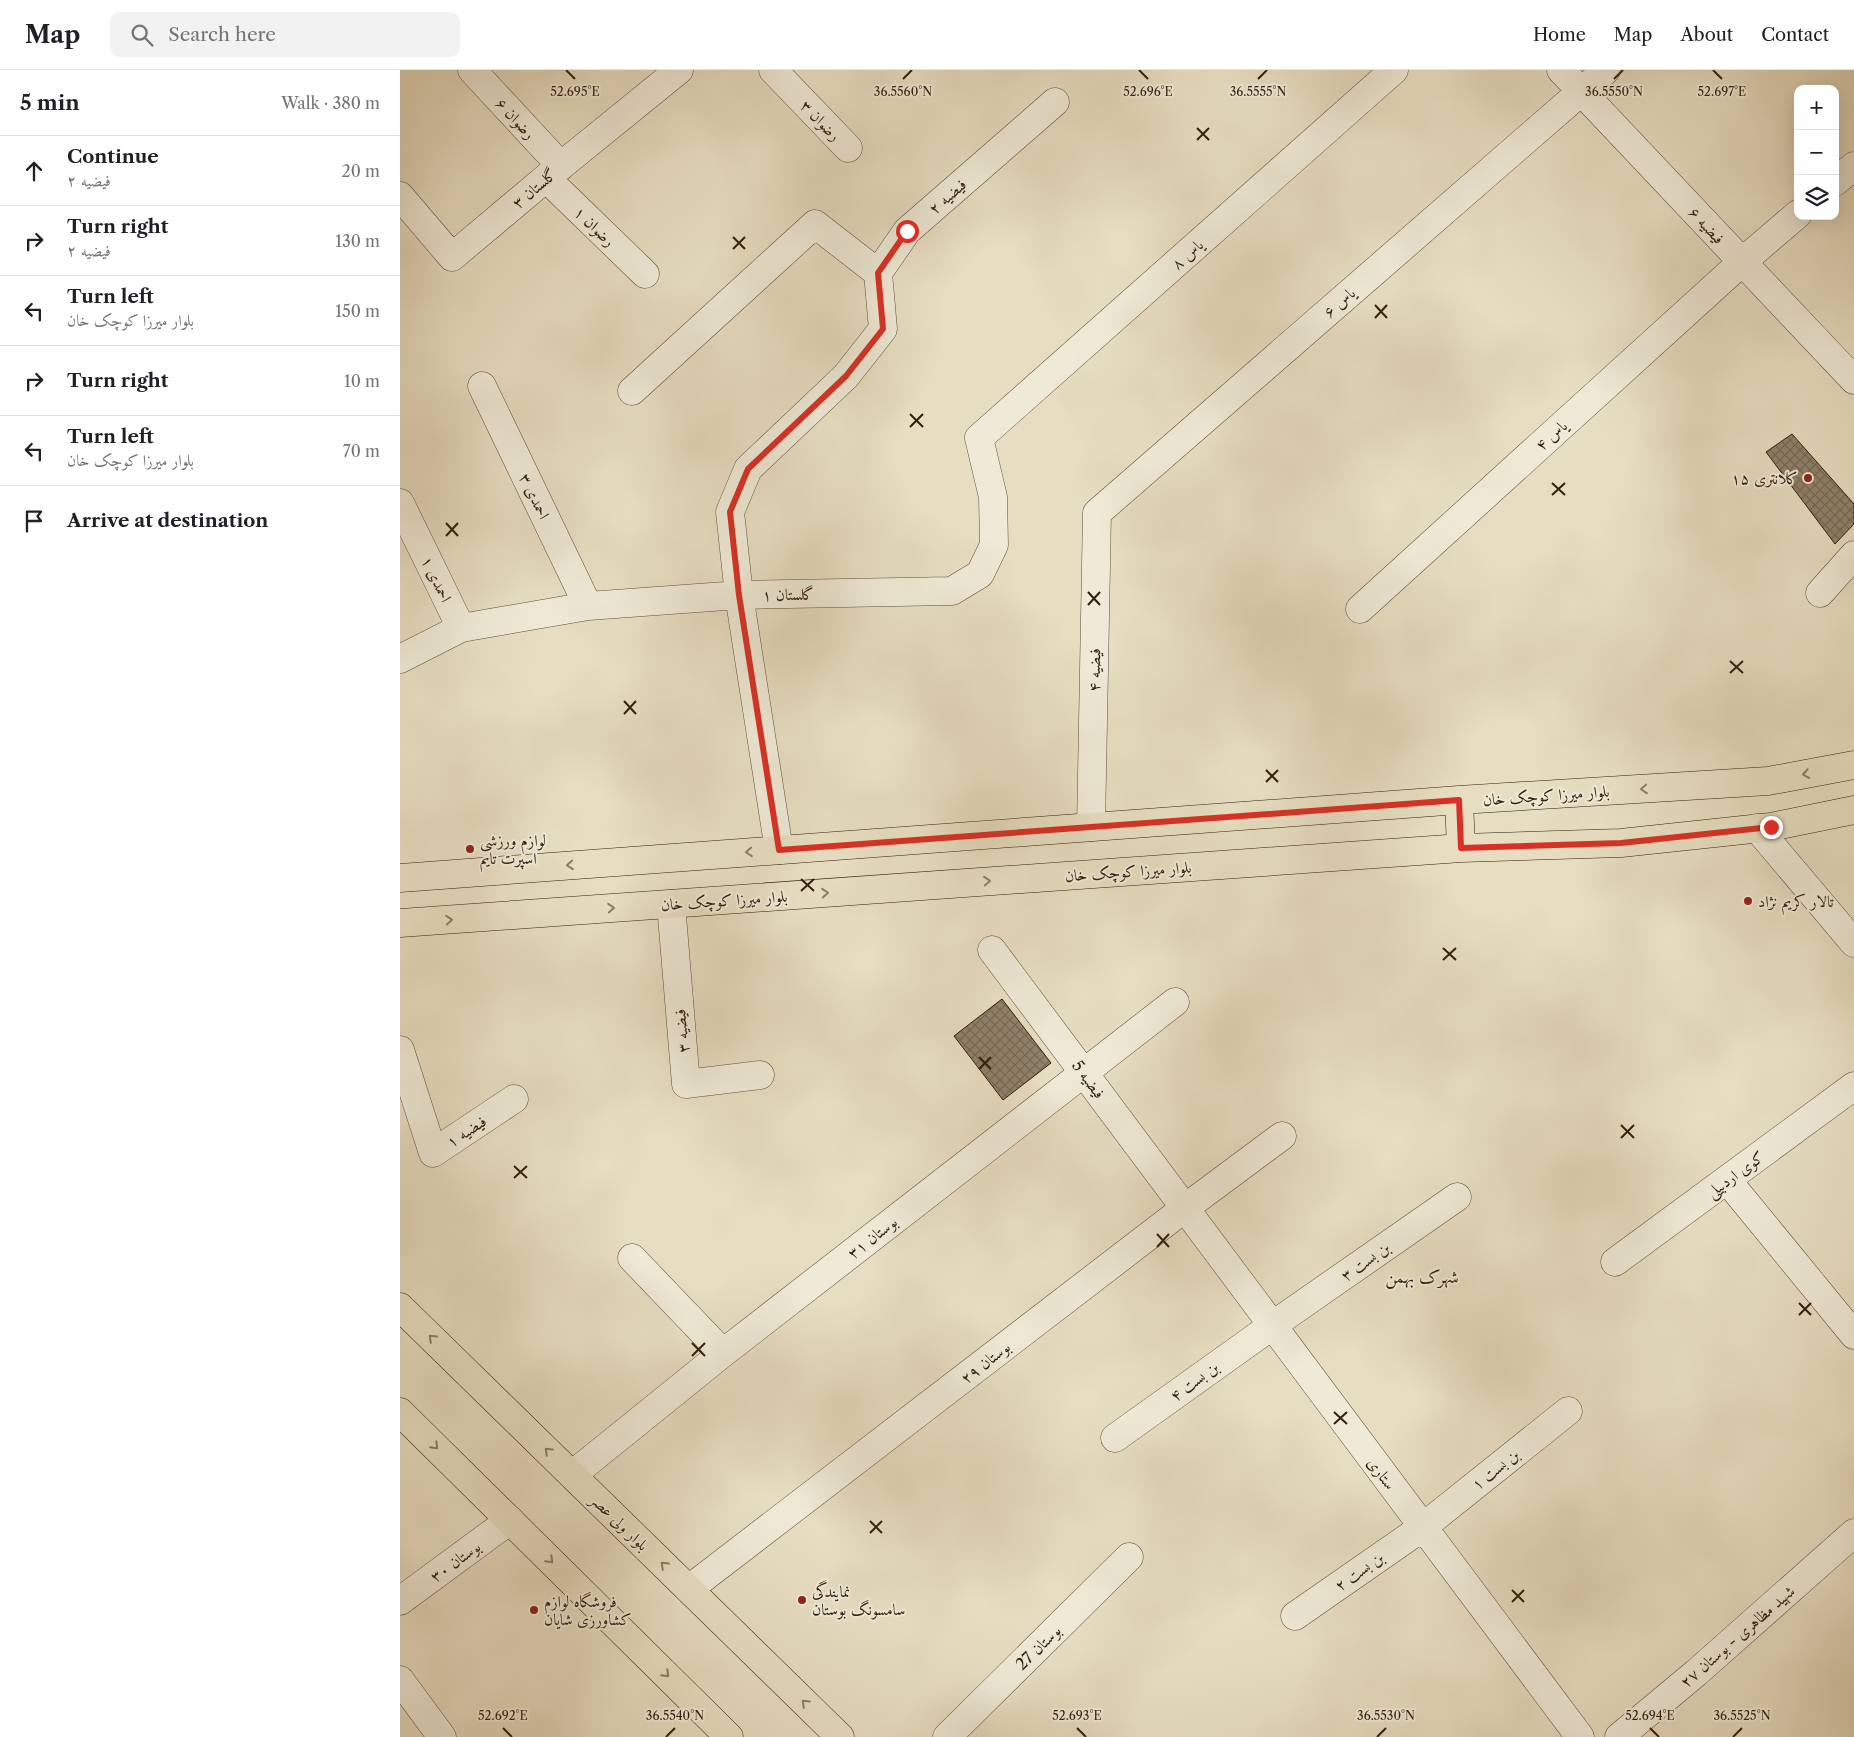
<!DOCTYPE html>
<meta charset="utf-8">
<style>
:root{--surface:#fff;--page:#f2f2f2;--text:#202124;--muted:#757577;--line:#e0e0e0}
body{margin:0;font-family:"Libre Caslon Text",Amiri,serif;background:var(--page);color:var(--text)}
.controls{position:absolute;right:15px;top:15px;display:grid;overflow:hidden;border-radius:10px;box-shadow:0 5px 20px #0002}
.controls button{width:45px;height:45px;display:grid;place-items:center;padding:0;border:0;border-bottom:1px solid var(--line);background:var(--surface);color:var(--text);font:25px sans-serif}
.stop{position:absolute;width:15px;height:15px;margin:-11px;border:4px solid #d93025;border-radius:50%;background:#fff}
.stop.end{background:#d93025;border-color:#fff;box-shadow:0 1px 5px #0008}
.list{margin:0;padding:0;list-style:none}
h2{display:flex;justify-content:space-between;align-items:center;height:65px;margin:0;padding:0 20px;font-size:21px}
h2 small{font-size:16px;font-weight:400;color:var(--muted)}
.list li{display:grid;grid-template-columns:32px 1fr auto;gap:15px;align-items:center;box-sizing:border-box;height:70px;padding:0 20px;border-top:1px solid var(--line)}
.list b{display:block;font-size:19px;white-space:nowrap}
.list p{margin:0;font-size:16px;white-space:nowrap;color:var(--muted)}
.list em{font-size:16px;font-style:normal;color:var(--muted)}
.icon{flex:none;width:28px;height:28px;fill:none;stroke:currentColor;stroke-width:2;stroke-linecap:round;stroke-linejoin:round}
.map{position:relative;flex:none;width:1454px;height:1667px;overflow:hidden}
header{display:flex;align-items:center;gap:30px;box-sizing:border-box;height:70px;padding:0 25px;background:var(--surface);border-bottom:1px solid var(--line)}
header strong{font-size:24px}
nav{display:flex;gap:28px;margin-inline-start:auto;font-size:18px}
.search{width:350px;height:45px;background:var(--page);display:flex;align-items:center;gap:12px;box-sizing:border-box;padding:0 18px;border-radius:10px;color:var(--muted);font-size:19px}
main{display:flex}
aside{flex:1;background:var(--surface)}
.map>svg:first-child{display:block}
.building{fill:url(#building-cross-hatch);stroke:#311e0e}
.lines{fill:none;stroke-linecap:round;stroke-linejoin:round}
.minor-casing{stroke:#5e4e3b;stroke-width:29}
.major-casing{stroke:#311e0e;stroke-width:29}
.minor{stroke:#efead7;stroke-width:28}
.major{stroke:#e7dec1;stroke-width:28}
.oneway{stroke:#8c7e68}
.route{stroke:#d93025;stroke-width:6}
.ticks{fill:none;stroke:#311e0e;stroke-width:2}
.poi-dot{fill:#8f2418;stroke:#efead7;stroke-width:2}
.labels{text-anchor:middle;stroke-width:4;stroke-linejoin:round;paint-order:stroke}
.street-label{font-size:16px;fill:#311e0e;stroke:#efead7}
.poi-label{font-size:16px;fill:#311e0e;stroke:#efead7;text-anchor:start}
.neighbourhood-label{font-size:18px;fill:#311e0e;stroke:#efead7}
.ticks-label{font-size:12px;text-anchor:middle;fill:#311e0e;stroke:#efead7;stroke-width:4;stroke-linejoin:round;paint-order:stroke}
</style>
<header>
<strong>Map</strong>
<div class="search"><svg class="icon" aria-label="search" viewBox="0 0 24 24"><circle cx="10" cy="10" r="6"/><path d="M15 15l6 6"/></svg>Search here</div>
<nav><a>Home</a><a>Map</a><a>About</a><a>Contact</a></nav>
</header>
<main>
<aside>
<h2>5 min<small>Walk · 380 m</small></h2>
<ul class="list">
<li><svg class="icon" aria-label="ahead" viewBox="0 0 24 24"><path d="M12 20V5M6 11l6-6 6 6"/></svg><div><b>Continue</b><p>فیضیه ۲</p></div><em>20 m</em></li>
<li><svg class="icon" aria-label="right" viewBox="0 0 24 24"><path d="M7 20v-9h11M14 6l5 5-5 5"/></svg><div><b>Turn right</b><p>فیضیه ۲</p></div><em>130 m</em></li>
<li><svg class="icon" aria-label="left" viewBox="0 0 24 24"><path d="M17 20v-9H6M10 6l-5 5 5 5"/></svg><div><b>Turn left</b><p>بلوار میرزا کوچک خان</p></div><em>150 m</em></li>
<li><svg class="icon" aria-label="right" viewBox="0 0 24 24"><path d="M7 20v-9h11M14 6l5 5-5 5"/></svg><div><b>Turn right</b></div><em>10 m</em></li>
<li><svg class="icon" aria-label="left" viewBox="0 0 24 24"><path d="M17 20v-9H6M10 6l-5 5 5 5"/></svg><div><b>Turn left</b><p>بلوار میرزا کوچک خان</p></div><em>70 m</em></li>
<li><svg class="icon" aria-label="arrive" viewBox="0 0 24 24"><path d="M6 21V4h12l-3 4 3 4H6"/></svg><div><b>Arrive at destination</b></div></li>
</ul>
</aside>
<div class="map">
<svg width="1454" height="1667" viewBox="0 0 1454 1667">
<defs>
<pattern id="building-cross-hatch" width="8" height="8" patternUnits="userSpaceOnUse" patternTransform="scale(1.25)"><rect width="8" height="8" fill="#90826b"/><path d="M0 0l8 8M0 8l8-8" fill="none" stroke="#766a56"/></pattern>
</defs>
<rect width="100%" height="100%" fill="#e7dec1"/>
<filter id="stains"><feTurbulence type="fractalNoise" baseFrequency=".004" numOctaves="4"/><feColorMatrix values="0 0 0 0 .2 0 0 0 0 .09 0 0 0 0 .02 0 0 0 .5 -.17"/></filter>
<radialGradient id="worn" r=".72"><stop offset=".6" stop-color="#630" stop-opacity="0"/><stop offset="1" stop-color="#630" stop-opacity=".3"/></radialGradient>
<path class="building" d="M 1392,364 L 1454,434 L 1454,454 L 1435,474 L 1366,382 Z
M 602,929 L 651,993 L 603,1030 L 554,966 Z"/>
<g class="lines">
<g class="minor-casing">
<path id="minor" d="M 72,0 L 161,96
M 373,0 L 448,78
M 1161,0 L 1454,310
M 146,108 L 245,204
M 1435,112 L 1454,96
M 0,126 L 52,187 L 146,108 L 279,0
M 82,316 L 188,536
M 232,321 L 415,154 L 478,203
M 0,433 L 61,558
M 1420,523 L 1454,485
M 960,539 L 1342,192 L 1398,144
M 0,589 L 61,558 L 188,536 L 339,525 L 552,521 L 580,504 L 594,475 L 593,427 L 579,368 L 994,0
M 691,757 L 697,443 L 1206,0
M 1357,758 L 1454,873
M 379,780 L 339,525 L 330,442 L 348,399 L 446,306 L 483,259 L 478,203 L 507,161 L 655,32
M 271,834 L 286,1014 L 360,1005
M 592,880 L 1180,1667
M 0,980 L 33,1083 L 114,1029
M 1327,1110 L 1454,1265
M 232,1188 L 323,1283
M 1215,1192 L 1454,1016
M 715,1368 L 873,1255 L 1057,1127
M 172,1405 L 323,1283 L 775,932
M 289,1519 L 785,1138 L 882,1066
M 0,1531 L 110,1450
M 895,1546 L 1023,1457 L 1168,1341
M 0,1610 L 42,1667
M 547,1667 L 729,1487
M 1219,1667 L 1296,1603 L 1454,1463"/>
</g>
<g class="major-casing">
<path id="major" d="M 1059,730 L 1061,778
M 0,808 L 1059,730 L 1368,711 L 1454,695
M 0,853 L 1061,778 L 1221,773 L 1371,757 L 1454,740
M 0,1237 L 440,1667
M 0,1342 L 329,1667"/>
</g>
<use href="#minor" class="minor"/>
<use href="#major" class="major"/>
</g>
<defs><path id="oneway-chevron" d="M-2-3.5L2.5 0L-2 3.5" fill="none" stroke-width="1.6" stroke-linecap="round" stroke-linejoin="round" transform="scale(1.25)"/></defs>
<g class="oneway">
<use href="#oneway-chevron" transform="translate(1406 704) rotate(170)"/>
<use href="#oneway-chevron" transform="translate(1244 719) rotate(176)"/>
<use href="#oneway-chevron" transform="translate(349 782) rotate(176)"/>
<use href="#oneway-chevron" transform="translate(170 795) rotate(176)"/>
<use href="#oneway-chevron" transform="translate(587 811) rotate(-4)"/>
<use href="#oneway-chevron" transform="translate(425 823) rotate(-4)"/>
<use href="#oneway-chevron" transform="translate(211 838) rotate(-4)"/>
<use href="#oneway-chevron" transform="translate(49 850) rotate(-4)"/>
<use href="#oneway-chevron" transform="translate(32 1268) rotate(-136)"/>
<use href="#oneway-chevron" transform="translate(35 1376) rotate(45)"/>
<use href="#oneway-chevron" transform="translate(148 1381) rotate(-136)"/>
<use href="#oneway-chevron" transform="translate(150 1490) rotate(45)"/>
<use href="#oneway-chevron" transform="translate(264 1495) rotate(-136)"/>
<use href="#oneway-chevron" transform="translate(266 1604) rotate(45)"/>
<use href="#oneway-chevron" transform="translate(405 1633) rotate(-136)"/>
</g>
<g class="lines">
<path class="route" d="M 507,161 L 478,203 L 483,259 L 446,306 L 348,399 L 330,442 L 339,525 L 379,780 L 1059,730 L 1061,778 L 1221,773 L 1371,757"/>
</g>
<path class="ticks" d="M 166,0 L 175,9M 739,0 L 748,9M 1313,0 L 1322,9M 503,9 L 512,0M 858,9 L 867,0M 1214,9 L 1223,0M 797,58 L 809,70M 797,70 L 809,58M 333,167 L 345,179M 333,179 L 345,167M 975,235 L 987,248M 975,248 L 987,235M 510,344 L 523,357M 510,357 L 523,344M 1152,413 L 1165,425M 1152,425 L 1165,413M 46,453 L 58,466M 46,466 L 58,453M 688,522 L 700,535M 688,535 L 700,522M 1330,591 L 1343,603M 1330,603 L 1343,591M 224,631 L 236,644M 224,644 L 236,631M 866,700 L 878,712M 866,712 L 878,700M 401,809 L 414,821M 401,821 L 414,809M 1043,878 L 1056,890M 1043,890 L 1056,878M 579,987 L 591,999M 579,999 L 591,987M 1221,1055 L 1234,1068M 1221,1068 L 1234,1055M 114,1096 L 127,1108M 114,1108 L 127,1096M 757,1164 L 769,1177M 757,1177 L 769,1164M 1399,1233 L 1411,1245M 1399,1245 L 1411,1233M 292,1273 L 305,1286M 292,1286 L 305,1273M 934,1342 L 947,1354M 934,1354 L 947,1342M 470,1451 L 482,1463M 470,1463 L 482,1451M 1112,1520 L 1124,1532M 1112,1532 L 1124,1520M 103,1658 L 112,1667M 677,1658 L 686,1667M 1250,1658 L 1259,1667M 266,1667 L 275,1658M 977,1667 L 986,1658M 1333,1667 L 1342,1658"/>
<g class="poi-dot">
<circle cx="1408" cy="408" r="5"/>
<circle cx="70" cy="779" r="5"/>
<circle cx="1348" cy="831" r="5"/>
<circle cx="402" cy="1530" r="5"/>
<circle cx="134" cy="1540" r="5"/>
</g>
<g class="labels">
<g class="street-label">
<text transform="translate(116 48) rotate(47)" y="6">رضوان ۶</text>
<text transform="translate(421 50) rotate(46)" y="6">رضوان ۳</text>
<text transform="translate(134 118) rotate(-40)" y="6">گلستان ۳</text>
<text transform="translate(547 126) rotate(-41)" y="6">فیضیه ۲</text>
<text transform="translate(1307 155) rotate(47)" y="6">فیضیه ۶</text>
<text transform="translate(195 156) rotate(44)" y="6">رضوان ۱</text>
<text transform="translate(787 184) rotate(-42)" y="6">یاس ۸</text>
<text transform="translate(939 232) rotate(-41)" y="6">یاس ۶</text>
<text transform="translate(1151 365) rotate(-42)" y="6">یاس ۴</text>
<text transform="translate(135 426) rotate(64)" y="6">احمدی ۳</text>
<text transform="translate(37 509) rotate(64)" y="6">احمدی ۱</text>
<text transform="translate(388 524) rotate(-1)" y="6">گلستان ۱</text>
<text transform="translate(694 600) rotate(-89)" y="6">فیضیه ۴</text>
<text transform="translate(1146 725) rotate(-4)" y="6">بلوار میرزا کوچک خان</text>
<text transform="translate(728 801) rotate(-4)" y="6">بلوار میرزا کوچک خان</text>
<text transform="translate(324 830) rotate(-4)" y="6">بلوار میرزا کوچک خان</text>
<text transform="translate(281 961) rotate(-95)" y="6">فیضیه ۳</text>
<text transform="translate(689 1009) rotate(53)" y="6">فیضیه 5</text>
<text transform="translate(66 1061) rotate(-33)" y="6">فیضیه ۱</text>
<text transform="translate(1335 1104) rotate(-36)" y="6">کوی اردبیلی</text>
<text transform="translate(472 1167) rotate(-38)" y="6">بوستان ۳۱</text>
<text transform="translate(965 1191) rotate(-35)" y="6">بن بست ۳</text>
<text transform="translate(585 1292) rotate(-38)" y="6">بوستان ۲۹</text>
<text transform="translate(794 1311) rotate(-36)" y="6">بن بست ۴</text>
<text transform="translate(1095 1399) rotate(-38)" y="6">۱ بن بست</text>
<text transform="translate(982 1403) rotate(53)" y="6">ستاری</text>
<text transform="translate(220 1452) rotate(44)" y="6">بلوار ولی عصر</text>
<text transform="translate(55 1491) rotate(-36)" y="6">بوستان ۳۰</text>
<text transform="translate(959 1501) rotate(-35)" y="6">بن بست ۲</text>
<text transform="translate(1337 1566) rotate(-41)" y="6">شهید مظاهری - بوستان ۲۷</text>
<text transform="translate(638 1577) rotate(-45)" y="6">بوستان 27</text>
</g>
<g class="poi-label">
<text x="1398" y="414" text-anchor="end">کلانتری ۱۵</text>
<text x="80" y="776">لوازم ورزشی<tspan x="80" dy="18">اسپرت تایم</tspan></text>
<text x="1358" y="837">تالار کریم نژاد</text>
<text x="412" y="1527">نمایندگی<tspan x="412" dy="18">سامسونگ بوستان</tspan></text>
<text x="144" y="1537">فروشگاه لوازم<tspan x="144" dy="18">کشاورزی شایان</tspan></text>
</g>
<g class="neighbourhood-label">
<text x="1022" y="1213">شهرک بهمن</text>
</g>
</g>
<g class="ticks-label">
<text x="175" y="26">52.695°E</text>
<text x="748" y="26">52.696°E</text>
<text x="858" y="26">36.5555°N</text>
<text x="1322" y="26">52.697°E</text>
<text x="503" y="26">36.5560°N</text>
<text x="1214" y="26">36.5550°N</text>
<text x="103" y="1650">52.692°E</text>
<text x="275" y="1650">36.5540°N</text>
<text x="677" y="1650">52.693°E</text>
<text x="986" y="1650">36.5530°N</text>
<text x="1250" y="1650">52.694°E</text>
<text x="1342" y="1650">36.5525°N</text>
</g>
<rect width="100%" height="100%" filter="url(#stains)"/>
<rect width="100%" height="100%" fill="url(#worn)"/>
</svg>
<div class="controls">
<button>+</button>
<button>−</button>
<button><svg class="icon" aria-label="layers" viewBox="0 0 24 24"><path d="M12 4l9 5-9 5-9-5zM3 14l9 5 9-5"/></svg></button>
</div>
<div class="stop" style="left:507px;top:161px"></div>
<div class="stop end" style="left:1371px;top:757px"></div>
</div>
</main>
